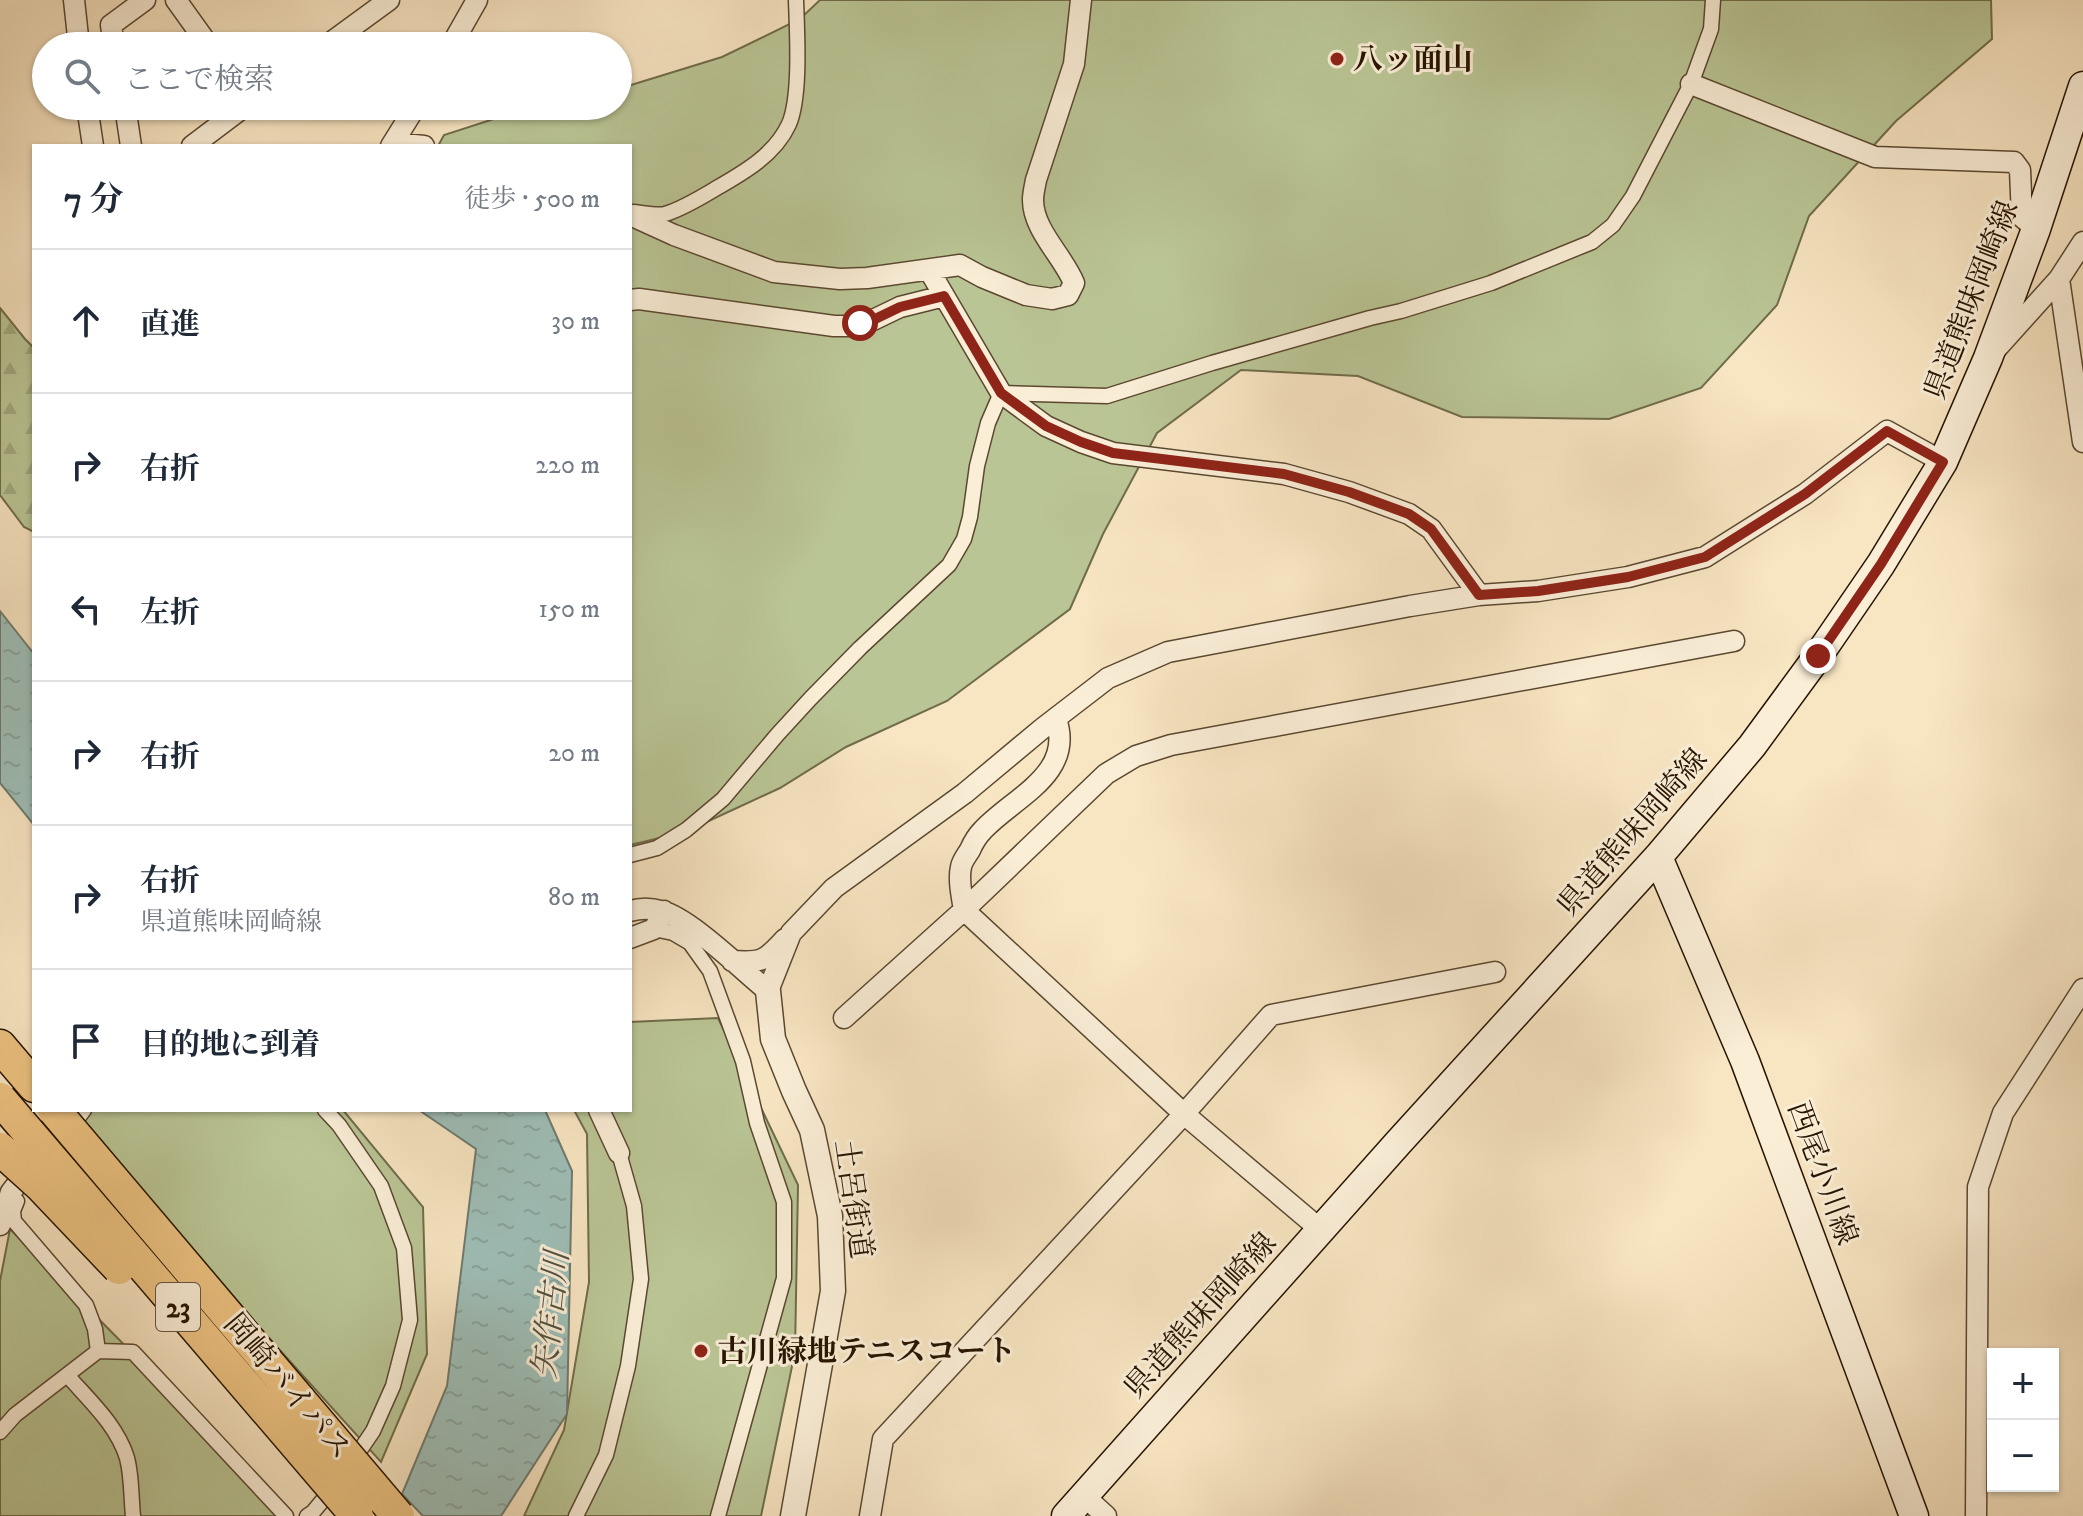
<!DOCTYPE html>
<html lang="ja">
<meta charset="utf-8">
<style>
:root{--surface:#fff;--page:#f2f2f3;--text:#1f2937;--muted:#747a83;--line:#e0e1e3}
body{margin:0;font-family:"IM FELL DW Pica","Noto Serif JP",serif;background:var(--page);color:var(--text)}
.controls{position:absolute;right:24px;bottom:24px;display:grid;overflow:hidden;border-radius:0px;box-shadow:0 2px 6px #0004}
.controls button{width:72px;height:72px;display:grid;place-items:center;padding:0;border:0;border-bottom:2px solid var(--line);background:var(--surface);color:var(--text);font:40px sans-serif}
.stop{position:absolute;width:24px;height:24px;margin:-18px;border:6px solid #8f2418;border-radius:50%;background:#fff}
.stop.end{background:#8f2418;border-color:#fff;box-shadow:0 2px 8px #0008}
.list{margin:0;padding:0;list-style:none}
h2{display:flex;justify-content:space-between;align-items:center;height:104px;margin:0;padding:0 32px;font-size:34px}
h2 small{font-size:26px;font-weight:400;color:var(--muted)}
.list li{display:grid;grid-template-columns:52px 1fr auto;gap:24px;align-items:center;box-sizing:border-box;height:144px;padding:0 32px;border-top:2px solid var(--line)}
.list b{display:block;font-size:30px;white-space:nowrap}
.list p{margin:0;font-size:26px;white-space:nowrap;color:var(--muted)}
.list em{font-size:26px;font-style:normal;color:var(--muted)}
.icon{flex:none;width:44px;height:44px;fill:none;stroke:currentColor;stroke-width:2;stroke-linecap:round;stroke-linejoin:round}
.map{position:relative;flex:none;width:2083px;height:1516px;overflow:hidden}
.search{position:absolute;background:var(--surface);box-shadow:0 2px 6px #0004;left:32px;top:32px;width:600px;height:88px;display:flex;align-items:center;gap:20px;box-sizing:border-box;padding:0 28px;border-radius:44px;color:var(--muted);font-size:30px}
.panel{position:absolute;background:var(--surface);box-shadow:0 2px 6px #0004;left:32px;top:144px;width:600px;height:968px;border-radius:0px}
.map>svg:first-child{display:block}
.forest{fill:url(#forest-firs);stroke:#706c4a;stroke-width:2}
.park{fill:#bac595;stroke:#706c4a;stroke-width:2}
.water{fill:url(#water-ripples);stroke:#6e7a6e;stroke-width:2}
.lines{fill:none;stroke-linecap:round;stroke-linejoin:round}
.pedestrian-casing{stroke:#5b4830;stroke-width:17}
.minor-casing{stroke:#5b4830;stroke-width:23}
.tertiary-casing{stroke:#5b4830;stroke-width:27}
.secondary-casing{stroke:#271400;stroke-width:31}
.trunk-casing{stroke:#271400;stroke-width:35}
.pedestrian{stroke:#faeed7;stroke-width:14}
.minor{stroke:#faeed7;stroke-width:20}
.tertiary{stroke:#faeed7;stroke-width:24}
.secondary{stroke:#faeed7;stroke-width:28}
.trunk{stroke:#ecc281;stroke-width:32}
.trunk-bridge-casing{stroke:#271400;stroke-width:35;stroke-linecap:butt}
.trunk-bridge{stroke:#ecc281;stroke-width:32}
.route{stroke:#8f2418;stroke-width:10}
.poi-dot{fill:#8f2418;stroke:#faeed7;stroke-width:3}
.labels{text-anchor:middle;stroke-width:6;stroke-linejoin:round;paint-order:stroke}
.shield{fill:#faeed7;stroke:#665540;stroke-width:2}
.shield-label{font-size:28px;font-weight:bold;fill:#271400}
.poi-label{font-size:30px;font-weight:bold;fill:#271400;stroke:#faeed7;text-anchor:start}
.street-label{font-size:30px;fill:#271400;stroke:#faeed7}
.water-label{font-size:32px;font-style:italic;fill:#515040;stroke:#faeed7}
</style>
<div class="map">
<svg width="2083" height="1516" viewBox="0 0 2083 1516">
<defs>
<pattern id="forest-firs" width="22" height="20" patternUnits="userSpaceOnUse" patternTransform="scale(2)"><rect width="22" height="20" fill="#bac595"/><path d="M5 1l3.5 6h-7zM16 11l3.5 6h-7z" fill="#a0a87f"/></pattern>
<pattern id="water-ripples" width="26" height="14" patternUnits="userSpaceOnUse" patternTransform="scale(2)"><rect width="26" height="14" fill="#9ebeb7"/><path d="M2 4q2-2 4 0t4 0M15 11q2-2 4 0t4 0" fill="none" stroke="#88a29c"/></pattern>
</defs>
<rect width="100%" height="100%" fill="#f8e5c2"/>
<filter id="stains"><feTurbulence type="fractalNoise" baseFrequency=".0025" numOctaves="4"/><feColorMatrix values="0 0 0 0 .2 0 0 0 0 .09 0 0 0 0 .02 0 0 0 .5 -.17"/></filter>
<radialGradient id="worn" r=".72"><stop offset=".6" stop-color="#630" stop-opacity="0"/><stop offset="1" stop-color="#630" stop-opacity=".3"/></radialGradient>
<path class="forest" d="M 0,308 L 25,339 L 34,348 L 34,532 L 24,527 L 0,495 Z"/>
<path class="park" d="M 820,0 L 1991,0 L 1992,39 L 1896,121 L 1809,216 L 1777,305 L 1701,388 L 1609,419 L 1462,417 L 1358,376 L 1241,370 L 1157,433 L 1103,534 L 1070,609 L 947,701 L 846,747 L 780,788 L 685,832 L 630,845 L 630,146 L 438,146 L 444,135 L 534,106 L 618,106 L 618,89 L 722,57 L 800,19 Z
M 718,1018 L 798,1185 L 795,1352 L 761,1516 L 524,1516 L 564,1430 L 589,1282 L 587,1134 L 574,1110 L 630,1110 L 630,1022 Z
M 77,1110 L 343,1110 L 423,1207 L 427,1354 L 381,1462 L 71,1119 Z
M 10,1229 L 293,1516 L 0,1516 L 0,1281 Z"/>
<path class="water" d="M 0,611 L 34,654 L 34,825 L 0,783 Z
M 419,1110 L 545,1110 L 572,1171 L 567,1414 L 501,1516 L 423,1516 L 402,1494 L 447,1386 L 476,1149 Z"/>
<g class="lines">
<g class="pedestrian-casing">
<path id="pedestrian" d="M 634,212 C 644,213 656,216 665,214 C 682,209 700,198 715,189 C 743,173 775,155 789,124 C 801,96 797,32 796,0
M 630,855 L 657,848 L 686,830 L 723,799 L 777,735 L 810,699 L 860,648 L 949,565 L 964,539 L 970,517 L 977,466 L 988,423 L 1001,393 L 1107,396 L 1212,363 L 1370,318 L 1401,311 L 1491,283 L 1592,242 L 1613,225 L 1633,196 L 1691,84 L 1711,29 L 1713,0
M 654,929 L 673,933 L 690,943 L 710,971 L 743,1061 L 757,1123 L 784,1202 L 784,1278 L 718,1516
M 325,1110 L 339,1125 L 381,1186 L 404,1248 L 410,1320 L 393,1386 L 373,1431 L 352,1462
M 48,1158 L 84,1110
M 98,1351 L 133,1352 L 286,1516
M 67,1375 C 89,1400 117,1425 127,1458 C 132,1477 131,1497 133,1516
M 0,1432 L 15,1415 L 98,1351 L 95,1329 L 86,1305 L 14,1221 L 13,1211 L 17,1201
M 307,1516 L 313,1512 L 333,1488
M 576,1516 L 606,1455 L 628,1366 L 641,1279 L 634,1206 L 619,1153"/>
</g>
<g class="minor-casing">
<path id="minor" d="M 74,0 L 79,46
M 176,0 L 209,46
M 114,46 L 111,25 L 145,0
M 326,46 L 389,0
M 451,46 L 477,0
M 1691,84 L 1875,157 L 2014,162 L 2020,170 L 2022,217 L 2036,229
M 87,106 L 93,146
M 125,106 L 131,146
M 394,143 L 424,146
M 192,146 L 245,106
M 391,146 L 416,106
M 630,215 L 674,235 L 774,272 L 840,279 L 867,278 L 960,265 L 982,277 L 1026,295 L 1052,299 L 1068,295 L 1074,283 C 1063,256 1033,230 1033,200 C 1033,193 1035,186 1036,180 L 1074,64 L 1081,0
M 929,270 L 1001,393 L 1046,426 L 1081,442 L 1113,453 L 1284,474 L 1349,492 L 1409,514 L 1431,529 L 1479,595
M 2059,279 L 2083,442
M 630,300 L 639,299 L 834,326 L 849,326 L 873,320 L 900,307 L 944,296
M 1996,349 L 2059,279 L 2083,242
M 1056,719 C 1075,774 1014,797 983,830 C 978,835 973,843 970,850 C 967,855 962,861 961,867 C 958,880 962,897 964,910 L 1184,1114 L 1321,1230
M 630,911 C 640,908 651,908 661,911 C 690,918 743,971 768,991 L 791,933 L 834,888 L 965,793 L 1043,728 L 1108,678 L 1168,652 L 1410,606 L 1479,595 L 1538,591 L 1628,577 L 1705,557 L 1805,494 L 1887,431 L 1943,462
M 630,938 L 654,929 L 664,911
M 732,961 C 762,963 765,961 785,939
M 844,1018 L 964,910 L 1106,774 L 1136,756 L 1171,745 L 1734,641
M 599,1110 L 619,1153
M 0,1225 L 11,1192 L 31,1166
M 1084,1496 L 1106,1516
M 870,1516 L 883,1439 L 1184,1114 L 1271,1015 L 1495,972
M 1976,1516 L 1978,1187 L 2003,1113 L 2083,989"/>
</g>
<g class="tertiary-casing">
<path id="tertiary" d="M 768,991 L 773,1039 L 794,1091 L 812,1130 L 830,1216 L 833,1291 L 793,1516"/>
</g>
<g class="secondary-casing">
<path id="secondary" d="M 1658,857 L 1745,1061 L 1914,1516
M 1066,1516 L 1398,1143 L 1658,857 L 1752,746 L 1818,656 L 1881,564 L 1943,462 L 1988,358 L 2036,229 L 2083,86"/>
</g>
<g class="trunk-casing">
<path id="trunk" d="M 0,1046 L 34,1086"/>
</g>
<use href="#pedestrian" class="pedestrian"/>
<use href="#minor" class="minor"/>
<use href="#tertiary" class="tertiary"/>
<use href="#secondary" class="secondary"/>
<use href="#trunk" class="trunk"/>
<g class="trunk-bridge-casing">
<path id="trunk-bridge" d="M 0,1099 L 357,1516
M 54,1110 L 398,1516
M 0,1149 L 40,1185 L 119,1268"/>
</g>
<use href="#trunk-bridge" class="trunk-bridge"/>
</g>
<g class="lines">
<path class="route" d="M 860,323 L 873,320 L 900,307 L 944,296 L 1001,393 L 1046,426 L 1081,442 L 1113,453 L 1284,474 L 1349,492 L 1409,514 L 1431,529 L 1479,595 L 1538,591 L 1628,577 L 1705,557 L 1805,494 L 1887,431 L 1943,462 L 1881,564 L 1818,656"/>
</g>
<g class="poi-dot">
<circle cx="1337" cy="59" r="8"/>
<circle cx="701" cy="1351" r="8"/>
</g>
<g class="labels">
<rect class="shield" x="156" y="1283" width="44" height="48" rx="6"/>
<g class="shield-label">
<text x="178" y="1317">23</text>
</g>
<g class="poi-label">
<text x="1353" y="69">八ッ面山</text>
<text x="717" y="1361">古川緑地テニスコート</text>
</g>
<g class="street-label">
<text transform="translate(1971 300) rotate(-69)" y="10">県道熊味岡崎線</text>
<text transform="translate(1632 832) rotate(-49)" y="10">県道熊味岡崎線</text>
<text transform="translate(1823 1173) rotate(70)" y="10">西尾小川線</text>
<text transform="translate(854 1199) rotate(82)" y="10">土呂街道</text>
<text transform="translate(1200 1315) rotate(-48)" y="10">県道熊味岡崎線</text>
<text transform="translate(288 1386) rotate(50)" y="10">岡崎バイパス</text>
</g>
<g class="water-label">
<text transform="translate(550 1315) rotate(-84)" y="11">矢作古川</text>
</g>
</g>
<rect width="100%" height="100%" filter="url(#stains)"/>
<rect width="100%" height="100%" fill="url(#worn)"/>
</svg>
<div class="controls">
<button>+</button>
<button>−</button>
</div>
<div class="stop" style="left:860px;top:323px"></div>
<div class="stop end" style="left:1818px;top:656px"></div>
<div class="search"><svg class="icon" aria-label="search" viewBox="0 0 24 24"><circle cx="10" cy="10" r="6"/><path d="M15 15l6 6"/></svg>ここで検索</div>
<section class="panel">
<h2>7 分<small>徒歩 · 500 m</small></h2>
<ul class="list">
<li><svg class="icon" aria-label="ahead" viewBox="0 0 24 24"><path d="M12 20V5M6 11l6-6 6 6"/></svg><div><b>直進</b></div><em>30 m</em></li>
<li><svg class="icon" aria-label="right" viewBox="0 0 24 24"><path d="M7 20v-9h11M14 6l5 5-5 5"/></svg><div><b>右折</b></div><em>220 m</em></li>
<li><svg class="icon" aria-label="left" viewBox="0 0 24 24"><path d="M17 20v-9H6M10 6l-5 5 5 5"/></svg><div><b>左折</b></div><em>150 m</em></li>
<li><svg class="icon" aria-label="right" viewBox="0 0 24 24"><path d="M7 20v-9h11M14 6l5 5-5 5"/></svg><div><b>右折</b></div><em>20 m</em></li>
<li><svg class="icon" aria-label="right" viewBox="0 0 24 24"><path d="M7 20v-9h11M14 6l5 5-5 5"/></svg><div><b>右折</b><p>県道熊味岡崎線</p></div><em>80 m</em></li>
<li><svg class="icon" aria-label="arrive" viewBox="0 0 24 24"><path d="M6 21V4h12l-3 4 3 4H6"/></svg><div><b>目的地に到着</b></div></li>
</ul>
</section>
</div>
